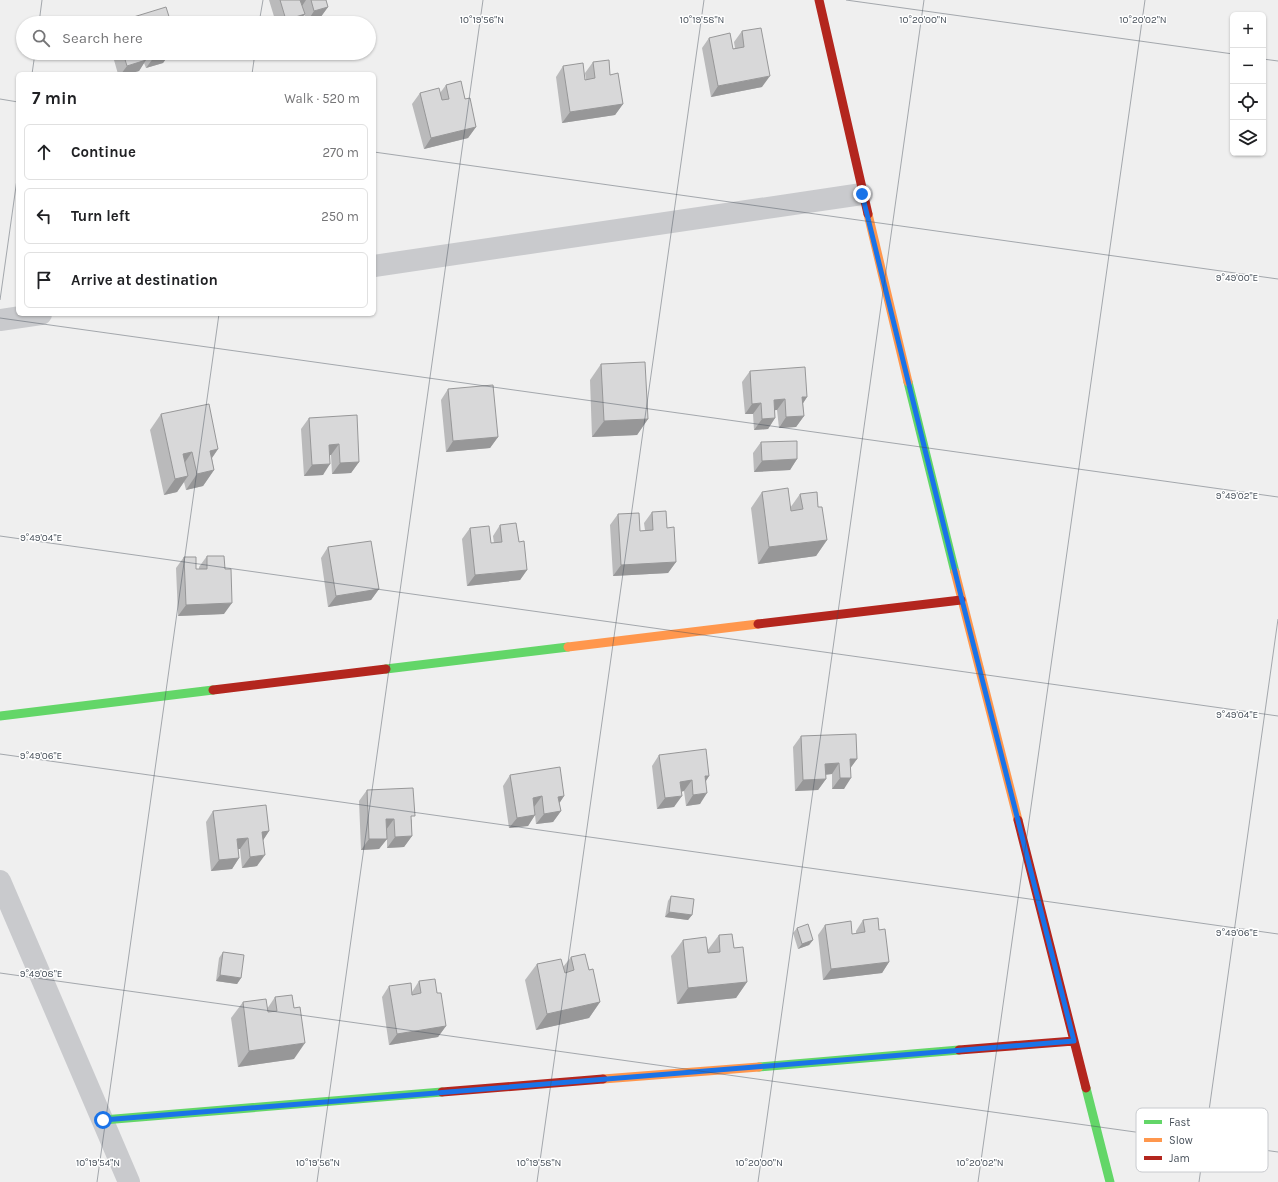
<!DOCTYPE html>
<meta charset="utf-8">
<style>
:root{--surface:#fff;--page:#f2f2f2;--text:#202124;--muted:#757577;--line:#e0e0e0}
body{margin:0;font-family:Karla,sans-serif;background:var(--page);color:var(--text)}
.controls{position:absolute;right:12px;top:12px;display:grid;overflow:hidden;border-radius:6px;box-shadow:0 1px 3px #0004}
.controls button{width:36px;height:36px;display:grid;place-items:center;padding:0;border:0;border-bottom:1px solid var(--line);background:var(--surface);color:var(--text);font:20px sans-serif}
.stop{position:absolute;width:12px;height:12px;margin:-9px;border:3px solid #1a73e8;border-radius:50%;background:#fff}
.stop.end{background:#1a73e8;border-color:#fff;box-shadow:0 1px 4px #0008}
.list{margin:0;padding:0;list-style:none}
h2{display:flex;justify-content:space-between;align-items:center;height:52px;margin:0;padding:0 16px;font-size:17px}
h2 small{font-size:13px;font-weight:400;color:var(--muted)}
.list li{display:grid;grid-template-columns:26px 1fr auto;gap:12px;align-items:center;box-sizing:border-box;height:56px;margin:0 8px 8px;padding:0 8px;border:1px solid var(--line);border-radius:6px}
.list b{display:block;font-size:15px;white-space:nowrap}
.list em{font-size:13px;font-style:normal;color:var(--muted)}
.icon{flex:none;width:22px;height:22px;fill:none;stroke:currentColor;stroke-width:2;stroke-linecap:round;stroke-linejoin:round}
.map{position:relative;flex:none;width:1278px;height:1182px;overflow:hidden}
.search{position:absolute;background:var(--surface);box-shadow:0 1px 3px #0004;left:16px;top:16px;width:360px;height:44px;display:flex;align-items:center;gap:10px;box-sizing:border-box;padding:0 14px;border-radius:22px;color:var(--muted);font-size:15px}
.panel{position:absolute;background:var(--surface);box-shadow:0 1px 3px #0004;left:16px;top:72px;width:360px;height:244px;border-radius:6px}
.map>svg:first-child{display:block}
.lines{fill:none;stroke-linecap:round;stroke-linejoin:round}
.street{stroke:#c9cacd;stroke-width:22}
.fast{stroke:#63d668;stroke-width:9}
.slow{stroke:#ff974d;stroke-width:9}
.jam{stroke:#b3261e;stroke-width:9}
.wall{fill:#bababb}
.shaded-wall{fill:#979798}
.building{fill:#d8d8d9;stroke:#979798}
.route{stroke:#1a73e8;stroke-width:5}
.ticks{fill:none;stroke:#47505a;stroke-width:1;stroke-opacity:0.45}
.key{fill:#fff;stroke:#c8cace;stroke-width:1}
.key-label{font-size:11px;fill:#47505a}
.ticks-label{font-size:10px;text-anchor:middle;fill:#47505a;stroke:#fff;stroke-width:3;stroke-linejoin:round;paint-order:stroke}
</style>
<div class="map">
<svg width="1278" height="1182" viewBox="0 0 1278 1182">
<rect width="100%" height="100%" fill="#efefef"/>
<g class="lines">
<path class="street" d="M 374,266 L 862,194
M 0,320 L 41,314
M 0,881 L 129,1182"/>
<path class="fast" d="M 908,382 L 955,572
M 386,669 L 568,647
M 0,716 L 213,690
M 759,1067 L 959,1050
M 1086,1088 L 1110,1182
M 103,1120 L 442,1092"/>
<path class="slow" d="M 868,214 L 908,382
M 955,572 L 1018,820
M 568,647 L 758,624
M 603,1079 L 759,1067"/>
<path class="jam" d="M 819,0 L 868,214
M 758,624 L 961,600
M 213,690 L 386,669
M 1018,820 L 1086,1088
M 959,1050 L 1074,1041
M 442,1092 L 603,1079"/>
</g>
<path class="wall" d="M 269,0 L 326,0 L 328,7 L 320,18 L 307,22 L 304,14 L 298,23 L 276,23 Z
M 742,31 L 762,87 L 711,97 L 702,48 L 709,38 L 733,49 L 735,48 L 734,42 Z
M 112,53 L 170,53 L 163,63 L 146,68 L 144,63 L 139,71 L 128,74 L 118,74 Z
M 593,62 L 610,75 L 623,104 L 615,115 L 562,123 L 556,77 L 563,66 L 586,80 L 585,73 Z
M 446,85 L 465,99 L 476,127 L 468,138 L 424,149 L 412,104 L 420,93 L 440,93 Z
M 601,364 L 648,419 L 637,435 L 592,437 L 590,380 Z
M 750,371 L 807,397 L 803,403 L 804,416 L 796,427 L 779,428 L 777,410 L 775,410 L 775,418 L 768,429 L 754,430 L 753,414 L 745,414 L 742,382 Z
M 448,389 L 498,437 L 490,448 L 446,452 L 441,400 Z
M 161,414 L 218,449 L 212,458 L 214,470 L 203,486 L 186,490 L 184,482 L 177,492 L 164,495 L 150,430 Z
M 309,418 L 359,462 L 351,473 L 332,474 L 331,455 L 330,455 L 323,475 L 304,476 L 301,429 Z
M 761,442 L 797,459 L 790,470 L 754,472 L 753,453 Z
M 762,492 L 790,508 L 800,494 L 818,507 L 827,540 L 816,556 L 758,564 L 751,508 Z
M 652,512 L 667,528 L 676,562 L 668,573 L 613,576 L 610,525 L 618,514 L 640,531 L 645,530 L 644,523 Z
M 500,525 L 519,542 L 527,570 L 520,580 L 467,586 L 462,539 L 470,528 L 491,543 L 494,543 L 493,536 Z
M 328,547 L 379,589 L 371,600 L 328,607 L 321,558 Z
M 207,556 L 224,614 L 178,616 L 176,568 L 184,557 L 196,569 L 199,569 L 199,567 Z
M 801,736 L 857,759 L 851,767 L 844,789 L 832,789 L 832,774 L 826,775 L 826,779 L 818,790 L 795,791 L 793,747 Z
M 659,755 L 709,776 L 706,781 L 700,804 L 686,806 L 684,791 L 681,792 L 674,807 L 657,809 L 652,766 Z
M 510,775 L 564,796 L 559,803 L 561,811 L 553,822 L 536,824 L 535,815 L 528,826 L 509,828 L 503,786 Z
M 367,790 L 412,820 L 412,836 L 404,847 L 387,848 L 387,839 L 379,849 L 361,850 L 359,801 Z
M 213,811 L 269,831 L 263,840 L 257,866 L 242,868 L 240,849 L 238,849 L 239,858 L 232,869 L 211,871 L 206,822 Z
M 671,896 L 692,915 L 688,920 L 665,917 L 668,901 Z
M 863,920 L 879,930 L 889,962 L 882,973 L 823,980 L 818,935 L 825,925 L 852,934 L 856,934 L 856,931 Z
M 797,928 L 813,940 L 809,945 L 798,949 L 793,933 Z
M 719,935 L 734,948 L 747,982 L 736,998 L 677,1004 L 671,956 L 683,940 L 707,951 Z
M 223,952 L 241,978 L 237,984 L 216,981 L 219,958 Z
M 571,957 L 589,970 L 600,1002 L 589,1018 L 536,1030 L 525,980 L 537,964 L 563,967 Z
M 419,981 L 437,993 L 446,1026 L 438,1037 L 389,1045 L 382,997 L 389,986 L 412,992 Z
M 275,997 L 294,1008 L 294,1059 L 238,1067 L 231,1018 L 243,1002 L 267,1009 Z"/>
<path class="shaded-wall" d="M 298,0 L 306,0 L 302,6 Z
M 328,7 L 320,18 L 307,22 L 314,11 Z
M 305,14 L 298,23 L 283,23 L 286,20 Z
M 168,53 L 170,53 L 163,63 L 146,68 L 154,57 Z
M 146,60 L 139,71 L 128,74 L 121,74 L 127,66 Z
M 770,76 L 762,87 L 711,97 L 718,86 Z
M 623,104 L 615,115 L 562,123 L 570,112 Z
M 476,127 L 468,138 L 424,149 L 431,138 Z
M 802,397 L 807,397 L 800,408 Z
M 785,399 L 777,410 L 766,411 L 774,400 Z
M 761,403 L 753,414 L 745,414 L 752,404 Z
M 804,416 L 796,427 L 779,428 L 786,417 Z
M 775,418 L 768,429 L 754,430 L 762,419 Z
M 648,419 L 637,435 L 592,437 L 604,421 Z
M 498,437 L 490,448 L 446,452 L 453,441 Z
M 339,444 L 331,455 L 322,456 L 329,445 Z
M 218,449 L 207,465 L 210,451 Z
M 192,452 L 181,468 L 183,454 Z
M 797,459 L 790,470 L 754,472 L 762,461 Z
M 359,462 L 351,473 L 332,474 L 340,463 Z
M 330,464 L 323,475 L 304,476 L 312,465 Z
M 214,470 L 203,486 L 186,490 L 197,474 Z
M 188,476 L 177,492 L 164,495 L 175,479 Z
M 827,540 L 816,556 L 758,564 L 769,547 Z
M 676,562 L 668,573 L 613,576 L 621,565 Z
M 527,570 L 520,580 L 467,586 L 475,575 Z
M 379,589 L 371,600 L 328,607 L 336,596 Z
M 232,603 L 224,614 L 178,616 L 186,605 Z
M 850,759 L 857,759 L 849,770 Z
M 839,763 L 832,774 L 818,775 L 825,764 Z
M 705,776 L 709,776 L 702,787 Z
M 840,778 L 851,778 L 844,789 L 832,789 Z
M 826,779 L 818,790 L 795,791 L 803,780 Z
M 692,780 L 684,791 L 672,793 L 680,782 Z
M 707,793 L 700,804 L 686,806 L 693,795 Z
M 542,796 L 534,807 L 533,798 Z
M 564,796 L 557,807 L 558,797 Z
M 682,796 L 674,807 L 657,809 L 665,798 Z
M 561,811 L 553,822 L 536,824 L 544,814 Z
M 535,815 L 528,826 L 509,828 L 517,818 Z
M 386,819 L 394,819 L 386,830 Z
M 269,831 L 262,842 L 262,832 Z
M 412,836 L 404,847 L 387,848 L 395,837 Z
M 248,838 L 240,849 L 229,850 L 237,839 Z
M 369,839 L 387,839 L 379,849 L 361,850 Z
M 265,855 L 257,866 L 242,868 L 250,857 Z
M 239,858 L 232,869 L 211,871 L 219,860 Z
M 669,912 L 692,915 L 688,920 L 665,917 Z
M 813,940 L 809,945 L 798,949 L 802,944 Z
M 889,962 L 882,973 L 823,980 L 831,969 Z
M 220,975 L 241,978 L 237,984 L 216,981 Z
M 747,982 L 736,998 L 677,1004 L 688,988 Z
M 600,1002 L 589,1018 L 536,1030 L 547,1014 Z
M 446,1026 L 438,1037 L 389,1045 L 397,1034 Z
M 305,1043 L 294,1059 L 238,1067 L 249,1051 Z"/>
<path class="building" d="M 280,0 L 300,0 L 305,14 L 286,20 Z
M 311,0 L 326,0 L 328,7 L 314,11 Z
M 166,7 L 171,23 L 114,23 Z
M 761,28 L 770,76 L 718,86 L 709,38 L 730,33 L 733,49 L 744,47 L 742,31 Z
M 123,53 L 144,53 L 146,60 L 127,66 Z
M 152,53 L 168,53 L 154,57 Z
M 609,60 L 610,75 L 618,73 L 623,104 L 570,112 L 563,66 L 583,63 L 585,80 L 595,78 L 593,62 Z
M 461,81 L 465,99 L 470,98 L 476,127 L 431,138 L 420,93 L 439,88 L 442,100 L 449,99 L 446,85 Z
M 645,362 L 648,419 L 604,421 L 601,364 Z
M 805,367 L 807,397 L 802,397 L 804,416 L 786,417 L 785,399 L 774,400 L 775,418 L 762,419 L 761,403 L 752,404 L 750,371 Z
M 493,385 L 498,437 L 453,441 L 448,389 Z
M 209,404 L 218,449 L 210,451 L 214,470 L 197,474 L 192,452 L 183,454 L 188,476 L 175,479 L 161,414 Z
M 357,415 L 359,462 L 340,463 L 339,444 L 329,445 L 330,464 L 312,465 L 309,418 Z
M 797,441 L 797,459 L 762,461 L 761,442 Z
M 788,488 L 791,511 L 803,509 L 800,494 L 817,492 L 818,507 L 822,507 L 827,540 L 769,547 L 762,492 Z
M 666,511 L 667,528 L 674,527 L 676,562 L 621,565 L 618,514 L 639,513 L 640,531 L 653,530 L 652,512 Z
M 516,523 L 519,542 L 524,541 L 527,570 L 475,575 L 470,528 L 489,526 L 491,543 L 502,542 L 500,525 Z
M 371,541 L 379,589 L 336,596 L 328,547 Z
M 207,556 L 224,556 L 225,569 L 231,569 L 232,603 L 186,605 L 184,557 L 196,557 L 196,569 L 207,569 Z
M 856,734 L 857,759 L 850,759 L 851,778 L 840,778 L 839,763 L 825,764 L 826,779 L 803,780 L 801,736 Z
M 706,749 L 709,776 L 705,776 L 707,793 L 693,795 L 692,780 L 680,782 L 682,796 L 665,798 L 659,755 Z
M 560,767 L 564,796 L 558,797 L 561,811 L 544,814 L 542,796 L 533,798 L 535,815 L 517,818 L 510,775 Z
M 413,788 L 415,816 L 411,816 L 412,836 L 395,837 L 394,819 L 386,819 L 387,839 L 369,839 L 367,790 Z
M 266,805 L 269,831 L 262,832 L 265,855 L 250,857 L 248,838 L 237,839 L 239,858 L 219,860 L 213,811 Z
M 671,896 L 694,899 L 692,915 L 669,912 Z
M 878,918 L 879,930 L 885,929 L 889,962 L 831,969 L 825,925 L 851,921 L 852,934 L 865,932 L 863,920 Z
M 808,924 L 813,940 L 802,944 L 797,928 Z
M 732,934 L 734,948 L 743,947 L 747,982 L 688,988 L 683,940 L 706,937 L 708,953 L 720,952 L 719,935 Z
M 223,952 L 244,955 L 241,978 L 220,975 Z
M 585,954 L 589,970 L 593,969 L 600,1002 L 547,1014 L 537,964 L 561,959 L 565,973 L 574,970 L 571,957 Z
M 435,979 L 437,993 L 441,993 L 446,1026 L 397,1034 L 389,986 L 411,983 L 412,995 L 421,993 L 419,981 Z
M 292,995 L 294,1008 L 300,1007 L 305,1043 L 249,1051 L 243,1002 L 266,999 L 268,1012 L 277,1011 L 275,997 Z"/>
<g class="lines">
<path class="route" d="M 103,1120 L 1074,1041 L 962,600 L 862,194"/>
</g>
<path class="ticks" d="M 846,0 L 1233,54M 39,23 L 42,0M 259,23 L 263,0M 1263,59 L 1278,61M 32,74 L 35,53M 252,74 L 255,53M 0,99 L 18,102M 374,152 L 1278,279M 0,300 L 18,172M 0,318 L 1278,497M 0,536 L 1278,716M 0,754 L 1278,934M 0,973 L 1278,1152M 97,1182 L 219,314M 317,1182 L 483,0M 537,1182 L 704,0M 758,1182 L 924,0M 978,1182 L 1145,0M 1199,1182 L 1278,619"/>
<rect x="1136" y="1108" width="132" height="64" rx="6" class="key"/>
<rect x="1144" y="1120" width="18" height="4" fill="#63d668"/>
<rect x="1144" y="1138" width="18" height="4" fill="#ff974d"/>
<rect x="1144" y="1156" width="18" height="4" fill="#b3261e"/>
<g class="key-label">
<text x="1169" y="1126">Fast</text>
<text x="1169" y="1144">Slow</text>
<text x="1169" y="1162">Jam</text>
</g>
<g class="ticks-label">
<text x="482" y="23">10°19'56"N</text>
<text x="702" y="23">10°19'58"N</text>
<text x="923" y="23">10°20'00"N</text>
<text x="1143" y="23">10°20'02"N</text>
<text x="1237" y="281">9°49'00"E</text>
<text x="1237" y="499">9°49'02"E</text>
<text x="41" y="541">9°49'04"E</text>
<text x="1237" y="718">9°49'04"E</text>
<text x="41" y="759">9°49'06"E</text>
<text x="1237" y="936">9°49'06"E</text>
<text x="41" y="977">9°49'08"E</text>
<text x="98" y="1166">10°19'54"N</text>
<text x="318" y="1166">10°19'56"N</text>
<text x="539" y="1166">10°19'58"N</text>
<text x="759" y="1166">10°20'00"N</text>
<text x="980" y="1166">10°20'02"N</text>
</g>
</svg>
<div class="controls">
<button>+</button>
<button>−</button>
<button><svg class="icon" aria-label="locate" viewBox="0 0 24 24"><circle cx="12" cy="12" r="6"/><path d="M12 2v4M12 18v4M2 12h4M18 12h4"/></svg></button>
<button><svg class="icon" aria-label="layers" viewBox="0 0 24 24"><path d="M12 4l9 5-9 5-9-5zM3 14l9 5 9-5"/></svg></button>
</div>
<div class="stop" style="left:103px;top:1120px"></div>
<div class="stop end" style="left:862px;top:194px"></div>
<div class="search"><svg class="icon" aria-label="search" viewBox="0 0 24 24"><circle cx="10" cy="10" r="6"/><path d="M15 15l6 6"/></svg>Search here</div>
<section class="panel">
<h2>7 min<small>Walk · 520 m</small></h2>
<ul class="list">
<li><svg class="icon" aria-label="ahead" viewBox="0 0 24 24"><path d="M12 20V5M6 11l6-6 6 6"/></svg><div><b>Continue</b></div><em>270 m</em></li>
<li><svg class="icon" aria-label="left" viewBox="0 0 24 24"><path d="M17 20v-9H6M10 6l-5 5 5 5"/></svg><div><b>Turn left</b></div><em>250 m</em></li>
<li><svg class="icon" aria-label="arrive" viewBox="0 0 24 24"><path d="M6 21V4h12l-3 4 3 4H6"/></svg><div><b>Arrive at destination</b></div></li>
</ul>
</section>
</div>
